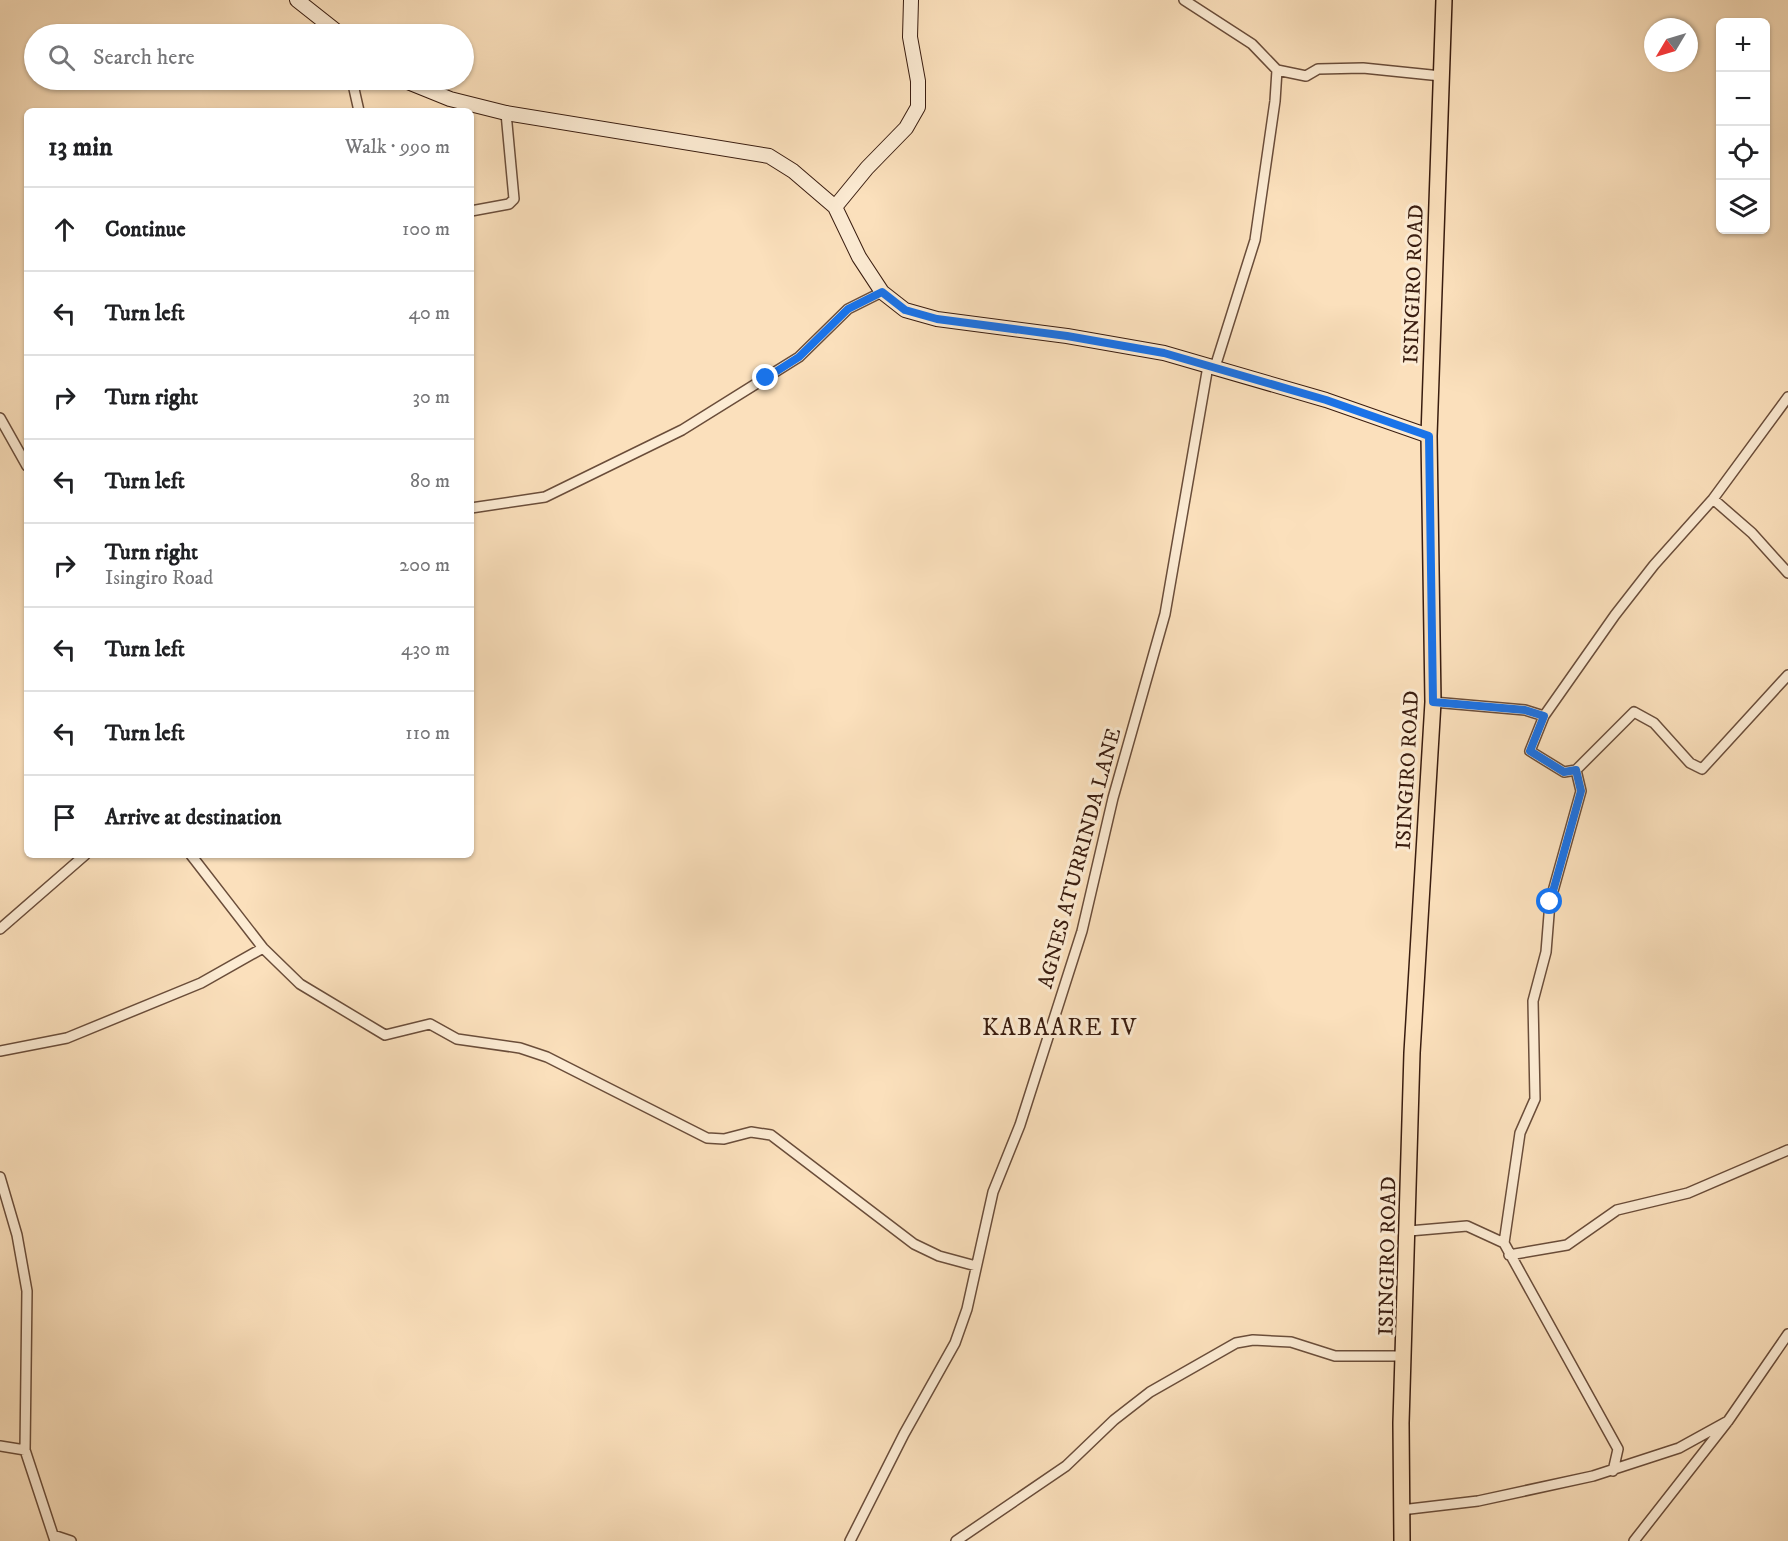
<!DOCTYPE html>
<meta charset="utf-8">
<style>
:root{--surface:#fff;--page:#f2f2f2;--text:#202124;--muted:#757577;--line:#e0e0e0}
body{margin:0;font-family:"IM FELL DW Pica",serif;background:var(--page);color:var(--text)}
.controls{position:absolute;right:18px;top:18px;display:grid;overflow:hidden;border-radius:9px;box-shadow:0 2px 4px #0004}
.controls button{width:54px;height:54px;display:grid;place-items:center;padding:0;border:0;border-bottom:2px solid var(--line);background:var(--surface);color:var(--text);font:30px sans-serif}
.compass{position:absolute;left:1644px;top:18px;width:54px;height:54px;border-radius:50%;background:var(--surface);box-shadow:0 2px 4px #0004;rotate:232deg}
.stop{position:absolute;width:18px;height:18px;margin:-14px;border:4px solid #1a73e8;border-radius:50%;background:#fff}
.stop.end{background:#1a73e8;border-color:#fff;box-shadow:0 2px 6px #0008}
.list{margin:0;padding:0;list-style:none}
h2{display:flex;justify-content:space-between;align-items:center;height:78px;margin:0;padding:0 24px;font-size:26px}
h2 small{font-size:20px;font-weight:400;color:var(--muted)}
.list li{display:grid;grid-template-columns:39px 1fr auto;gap:18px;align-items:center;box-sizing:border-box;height:84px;padding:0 24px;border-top:2px solid var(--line)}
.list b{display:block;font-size:22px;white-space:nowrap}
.list p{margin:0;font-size:20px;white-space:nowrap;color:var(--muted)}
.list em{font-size:20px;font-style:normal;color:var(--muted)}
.icon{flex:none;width:33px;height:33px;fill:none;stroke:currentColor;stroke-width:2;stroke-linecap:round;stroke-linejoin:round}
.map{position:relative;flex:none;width:1788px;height:1541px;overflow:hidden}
.search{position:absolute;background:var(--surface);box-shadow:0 2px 4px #0004;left:24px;top:24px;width:450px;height:66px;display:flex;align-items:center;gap:15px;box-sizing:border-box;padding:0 21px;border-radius:33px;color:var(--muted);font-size:22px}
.panel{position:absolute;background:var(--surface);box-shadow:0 2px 4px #0004;left:24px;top:108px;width:450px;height:750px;border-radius:9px}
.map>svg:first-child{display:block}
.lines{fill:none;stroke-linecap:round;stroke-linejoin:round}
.street-casing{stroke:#6a4d3a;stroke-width:12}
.secondary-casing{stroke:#391c0f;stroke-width:16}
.primary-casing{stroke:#391c0f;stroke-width:18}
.street{stroke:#fcebd3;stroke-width:9}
.secondary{stroke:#fcebd3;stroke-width:14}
.primary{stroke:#fbe0bc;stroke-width:15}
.route{stroke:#1a73e8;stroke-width:8}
.labels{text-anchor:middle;stroke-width:6;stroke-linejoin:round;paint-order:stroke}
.street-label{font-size:21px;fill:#391c0f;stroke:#fcebd3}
.quarter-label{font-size:24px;letter-spacing:1.5px;fill:#391c0f;stroke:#fcebd3}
</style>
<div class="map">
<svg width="1788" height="1541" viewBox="0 0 1788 1541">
<rect width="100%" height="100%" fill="#fbe0bc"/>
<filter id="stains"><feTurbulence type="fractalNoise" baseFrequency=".00333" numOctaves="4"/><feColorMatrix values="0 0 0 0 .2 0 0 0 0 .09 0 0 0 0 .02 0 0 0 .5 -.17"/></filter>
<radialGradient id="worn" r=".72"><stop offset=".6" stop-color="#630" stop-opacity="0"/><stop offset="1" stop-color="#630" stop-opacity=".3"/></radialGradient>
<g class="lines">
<g class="street-casing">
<path id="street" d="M 1184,0 L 1252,44 L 1277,70 L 1275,101 L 1255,240 L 1215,367
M 1277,70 L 1306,76 L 1318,69 L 1363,68 L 1441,76
M 352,80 L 359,111
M 471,211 L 509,204 L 514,199 L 506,113
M 0,418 L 27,466
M 1713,499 L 1752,533 L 1788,573
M 471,508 L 545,497 L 682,430 L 799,357 L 848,309 L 882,292
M 1433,702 L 1525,710 L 1544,716 L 1615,615 L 1654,565 L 1713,499 L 1788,397
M 1544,716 L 1530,751 L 1564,772 L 1576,770 L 1634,712 L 1654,723 L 1690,763 L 1702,769 L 1788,675
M 191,855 L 263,948 L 300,984 L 385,1035 L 430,1024 L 457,1039 L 520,1048 L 547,1057 L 707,1138 L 724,1139 L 751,1132 L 771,1135 L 914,1244 L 939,1256 L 976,1266
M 0,929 L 85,855
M 0,1051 L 67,1038 L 201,983 L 263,948
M 0,1177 L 17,1235 L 27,1291 L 25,1450 L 55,1541
M 1409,1231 L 1467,1226 L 1504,1243 L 1618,1449 L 1613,1471
M 1504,1243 L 1520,1133 L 1535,1099 L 1533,1001 L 1546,952 L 1550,902 L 1581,791 L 1576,770
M 1509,1255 L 1567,1245 L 1617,1210 L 1688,1193 L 1788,1150
M 0,1446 L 25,1450
M 1401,1510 L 1478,1501 L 1593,1476 L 1679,1448 L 1728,1421
M 53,1535 L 71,1541
M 850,1541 L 904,1434 L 955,1343 L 967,1309 L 993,1192 L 1020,1125 L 1082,931 L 1113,798 L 1165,614 L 1208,366
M 956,1541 L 1066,1466 L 1114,1420 L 1150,1392 L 1236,1343 L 1253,1340 L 1291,1342 L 1335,1356 L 1405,1356
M 1634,1541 L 1728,1421 L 1788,1334"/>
</g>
<g class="secondary-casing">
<path id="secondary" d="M 297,0 L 340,34
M 403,80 L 450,99 L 506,113 L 769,156 L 793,171 L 835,207 L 859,257 L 882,292 L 905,310 L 937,319 L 1067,336 L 1164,353 L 1326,400 L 1429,436
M 835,207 L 867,168 L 906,128 L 918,107 L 918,81 L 910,37 L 911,0"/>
</g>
<g class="primary-casing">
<path id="primary" d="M 1402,1541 L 1401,1423 L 1412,1053 L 1433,702 L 1429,436 L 1444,0"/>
</g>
<use href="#street" class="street"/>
<use href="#secondary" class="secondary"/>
<use href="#primary" class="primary"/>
</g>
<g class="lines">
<path class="route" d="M 766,378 L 799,357 L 848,309 L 882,292 L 905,310 L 937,319 L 1067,336 L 1164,353 L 1326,400 L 1429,436 L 1433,702 L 1525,710 L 1544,716 L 1530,751 L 1564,772 L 1576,770 L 1581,791 L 1550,902"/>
</g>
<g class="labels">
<g class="street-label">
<text transform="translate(1413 284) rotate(-88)" y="7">ISINGIRO ROAD</text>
<text transform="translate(1407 770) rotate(-87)" y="7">ISINGIRO ROAD</text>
<text transform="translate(1079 858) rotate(-75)" y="7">AGNES ATURRINDA LANE</text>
<text transform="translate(1387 1256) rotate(-89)" y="7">ISINGIRO ROAD</text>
</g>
<g class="quarter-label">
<text x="1060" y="1035">KABAARE IV</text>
</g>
</g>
<rect width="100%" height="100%" filter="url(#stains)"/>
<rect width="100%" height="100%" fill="url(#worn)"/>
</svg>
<div class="controls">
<button>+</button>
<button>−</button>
<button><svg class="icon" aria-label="locate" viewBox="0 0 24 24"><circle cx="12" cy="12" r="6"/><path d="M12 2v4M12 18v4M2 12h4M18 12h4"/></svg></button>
<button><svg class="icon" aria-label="layers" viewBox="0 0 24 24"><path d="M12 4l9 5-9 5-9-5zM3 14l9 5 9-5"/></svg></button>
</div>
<svg class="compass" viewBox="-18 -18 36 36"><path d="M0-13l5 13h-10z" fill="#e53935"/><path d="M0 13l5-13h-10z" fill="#757577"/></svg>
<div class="stop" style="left:1550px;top:902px"></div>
<div class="stop end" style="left:766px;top:378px"></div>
<div class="search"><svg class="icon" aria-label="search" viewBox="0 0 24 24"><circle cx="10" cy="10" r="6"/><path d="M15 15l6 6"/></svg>Search here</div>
<section class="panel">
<h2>13 min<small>Walk · 990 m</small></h2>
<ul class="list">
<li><svg class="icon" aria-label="ahead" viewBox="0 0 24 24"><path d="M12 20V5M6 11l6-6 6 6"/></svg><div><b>Continue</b></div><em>100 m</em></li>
<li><svg class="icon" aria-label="left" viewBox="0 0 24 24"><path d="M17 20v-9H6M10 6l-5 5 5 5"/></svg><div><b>Turn left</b></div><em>40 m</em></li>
<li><svg class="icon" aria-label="right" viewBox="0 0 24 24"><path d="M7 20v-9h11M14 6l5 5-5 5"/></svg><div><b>Turn right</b></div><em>30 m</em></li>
<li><svg class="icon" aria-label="left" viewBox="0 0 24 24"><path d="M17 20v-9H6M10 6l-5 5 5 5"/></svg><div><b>Turn left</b></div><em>80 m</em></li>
<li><svg class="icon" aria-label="right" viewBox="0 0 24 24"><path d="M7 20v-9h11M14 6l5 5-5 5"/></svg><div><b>Turn right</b><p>Isingiro Road</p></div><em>200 m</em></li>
<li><svg class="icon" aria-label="left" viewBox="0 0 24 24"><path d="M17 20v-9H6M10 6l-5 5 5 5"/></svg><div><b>Turn left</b></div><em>430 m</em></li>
<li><svg class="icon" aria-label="left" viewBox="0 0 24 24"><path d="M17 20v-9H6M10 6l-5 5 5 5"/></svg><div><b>Turn left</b></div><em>110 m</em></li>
<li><svg class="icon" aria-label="arrive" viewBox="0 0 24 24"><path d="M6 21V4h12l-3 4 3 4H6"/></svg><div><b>Arrive at destination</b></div></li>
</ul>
</section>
</div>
